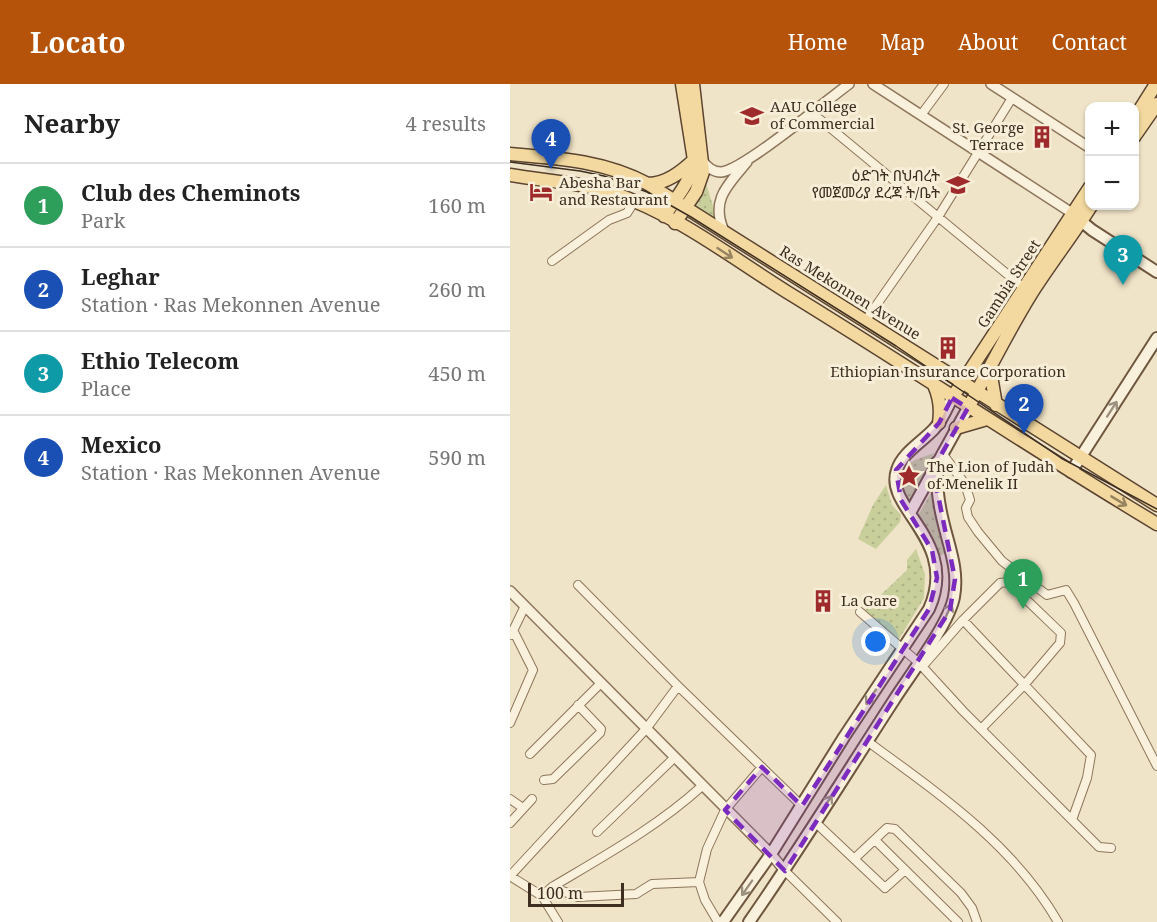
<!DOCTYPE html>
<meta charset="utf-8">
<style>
:root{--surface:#fff;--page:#f2f2f2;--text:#222;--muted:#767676;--line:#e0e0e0;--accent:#b45309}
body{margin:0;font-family:"Noto Serif","Noto Sans Ethiopic",serif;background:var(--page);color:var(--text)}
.controls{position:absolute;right:18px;top:18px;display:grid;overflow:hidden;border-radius:12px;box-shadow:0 2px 4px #0004}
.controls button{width:54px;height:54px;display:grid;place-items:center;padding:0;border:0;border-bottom:2px solid var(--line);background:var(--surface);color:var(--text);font:30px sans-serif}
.scale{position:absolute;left:18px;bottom:15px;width:96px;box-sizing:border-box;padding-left:6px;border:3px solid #3d2e20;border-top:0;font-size:16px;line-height:21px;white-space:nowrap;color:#3d2e20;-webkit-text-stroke:4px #f7eed8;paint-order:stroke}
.you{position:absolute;left:366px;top:558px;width:21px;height:21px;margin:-15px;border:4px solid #fff;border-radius:50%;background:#1a73e8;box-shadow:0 0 0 9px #1a73e833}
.badge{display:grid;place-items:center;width:39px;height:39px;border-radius:50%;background:var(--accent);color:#fff;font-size:20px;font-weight:700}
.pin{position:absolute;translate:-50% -50px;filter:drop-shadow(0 2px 3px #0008)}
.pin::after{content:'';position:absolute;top:32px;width:21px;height:18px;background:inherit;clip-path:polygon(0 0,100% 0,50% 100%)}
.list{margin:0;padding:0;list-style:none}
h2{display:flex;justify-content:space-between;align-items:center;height:78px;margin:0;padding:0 24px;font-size:26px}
h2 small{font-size:20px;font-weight:400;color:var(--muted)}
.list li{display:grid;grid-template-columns:39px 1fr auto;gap:18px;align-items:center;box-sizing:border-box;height:84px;padding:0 24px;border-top:2px solid var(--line)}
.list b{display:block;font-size:22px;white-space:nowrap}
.list p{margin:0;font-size:20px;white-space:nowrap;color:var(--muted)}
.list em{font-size:20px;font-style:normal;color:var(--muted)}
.map{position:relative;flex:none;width:647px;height:838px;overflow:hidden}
header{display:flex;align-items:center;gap:36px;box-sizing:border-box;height:84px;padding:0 30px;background:var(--accent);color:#fff}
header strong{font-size:28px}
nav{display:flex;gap:33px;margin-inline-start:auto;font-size:21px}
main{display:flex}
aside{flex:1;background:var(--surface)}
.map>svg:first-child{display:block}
.grass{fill:url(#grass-dots)}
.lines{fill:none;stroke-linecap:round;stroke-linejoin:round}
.minor-casing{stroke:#8d765c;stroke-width:10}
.tertiary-casing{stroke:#8d765c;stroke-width:12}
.secondary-casing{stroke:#6f573f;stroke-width:14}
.primary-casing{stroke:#5b4430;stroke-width:15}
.minor{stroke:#faf1dc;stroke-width:8}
.tertiary{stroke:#faf1dc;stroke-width:9}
.secondary{stroke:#faf1dc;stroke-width:10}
.primary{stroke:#f3d9a0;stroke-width:12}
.tram{stroke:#3d2e20;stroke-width:1.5}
.oneway{stroke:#988460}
.oneway2{stroke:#9c907e}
.marked{fill:#7b2cbf;fill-opacity:0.2;stroke:#7b2cbf;stroke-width:4.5;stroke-dasharray:12 8;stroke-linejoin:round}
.labels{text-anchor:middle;stroke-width:6;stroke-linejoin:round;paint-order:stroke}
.poi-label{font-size:15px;fill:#3d2e20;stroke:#f7eed8;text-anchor:start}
.street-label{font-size:15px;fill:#3d2e20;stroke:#f7eed8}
</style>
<header>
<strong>Locato</strong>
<nav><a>Home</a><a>Map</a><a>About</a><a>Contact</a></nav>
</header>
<main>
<aside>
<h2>Nearby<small>4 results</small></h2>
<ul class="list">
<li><span class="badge" style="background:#2e9e5b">1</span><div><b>Club des Cheminots</b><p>Park</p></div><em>160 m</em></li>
<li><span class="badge" style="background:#1a4fb4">2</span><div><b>Leghar</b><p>Station · Ras Mekonnen Avenue</p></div><em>260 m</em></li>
<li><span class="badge" style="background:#0f9aa8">3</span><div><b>Ethio Telecom</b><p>Place</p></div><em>450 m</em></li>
<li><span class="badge" style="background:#1a4fb4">4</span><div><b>Mexico</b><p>Station · Ras Mekonnen Avenue</p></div><em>590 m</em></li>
</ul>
</aside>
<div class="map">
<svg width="647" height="838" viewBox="0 0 647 838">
<defs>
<pattern id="grass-dots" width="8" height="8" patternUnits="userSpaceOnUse" patternTransform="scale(1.5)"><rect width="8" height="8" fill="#c9cf9b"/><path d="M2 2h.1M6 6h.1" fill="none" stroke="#aeb285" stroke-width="1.8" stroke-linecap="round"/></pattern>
</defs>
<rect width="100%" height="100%" fill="#f0e4c8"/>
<path class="grass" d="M 194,92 L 208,139 L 180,122 Z
M 424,369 L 401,417 L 397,421 C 383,384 390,381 424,369 Z
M 376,401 L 382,421 L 391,431 L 390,438 L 366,465 L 348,455 L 363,421 Z
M 421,409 L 435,469 L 428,473 L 407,433 Z
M 406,465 L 415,490 L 414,514 L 389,555 L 355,526 L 397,486 L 397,476 Z"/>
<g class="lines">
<g class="minor-casing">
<path id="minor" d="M 301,28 L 514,204
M 411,31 L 434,0
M 42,177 L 99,136 L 117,129 L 124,118
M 356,236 L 428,133 L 502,14
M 432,369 L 455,400 L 460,416 L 456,424 L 458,433 L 468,448 L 492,477 L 537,511 L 556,506 L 564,519 L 647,682
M 68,501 L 168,602 L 292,722
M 350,528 L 409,579 L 453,627 L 589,763 L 601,764
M 453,536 L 581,671 L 577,694 L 562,736
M 1,551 L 15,522
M 412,583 L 453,536 L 490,499 L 498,498 L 551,549 L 550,559 L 515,600 L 471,645
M 0,639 L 23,586 L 3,546
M 357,657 C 428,709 504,761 548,838
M 20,670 L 91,599
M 34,696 L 43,695 L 90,649 L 91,645 L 68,621
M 0,715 L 13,724
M 305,738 L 375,804 L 395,786
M 0,739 L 22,715
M 87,748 L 164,674
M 365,756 L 448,838
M 344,775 L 377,744 L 385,745 L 451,809 L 462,824 L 467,838
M 275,787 L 327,838
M 0,792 L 136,645 L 168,602
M 0,792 L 32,812 L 48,838
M 189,798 L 195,816 L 208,838
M 42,803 C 94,772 147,743 192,702
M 32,812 L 42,803 L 68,813 L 126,810 L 142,800 L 189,798 L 197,765 L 215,726 L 252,683"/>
</g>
<g class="tertiary-casing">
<path id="tertiary" d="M 363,0 L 562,129
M 481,0 L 580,64
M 192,76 C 196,82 203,88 211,88 C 232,87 317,16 339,0
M 214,147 C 200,116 218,101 237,78
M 0,507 L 261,770 L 275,787"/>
</g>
<g class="secondary-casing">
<path id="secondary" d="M 565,132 L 582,146 L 647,188
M 561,388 L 647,254
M 400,429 L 458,324
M 213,838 L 261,770 L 334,653 L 419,525 C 450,456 373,424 387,386 C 392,369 412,358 424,345 C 432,337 437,324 442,314
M 239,838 C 290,765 336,690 384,616 C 400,591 439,540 444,513 C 449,486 439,463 433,437 C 428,417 426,398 427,378"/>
</g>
<g class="primary-casing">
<path id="primary" d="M 624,35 L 646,0
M 624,53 L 647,20
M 0,70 C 49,74 95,77 138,100 L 647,421
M 0,91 C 34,97 70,98 103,109 C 166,130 221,173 277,208 C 401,284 522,365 647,440
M 138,100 C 156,100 171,88 184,76 L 187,76
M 154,132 C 166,114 181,98 184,76 L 172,0
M 165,139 L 186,108 L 193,88 L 183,0
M 480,286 L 486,321
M 424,301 C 430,314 431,326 429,339
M 442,314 L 580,103
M 458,324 C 479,286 498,247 521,210 C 540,180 562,152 581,122
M 446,344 L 477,335"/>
</g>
<use href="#minor" class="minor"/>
<use href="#tertiary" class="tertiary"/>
<use href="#secondary" class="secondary"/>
<use href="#primary" class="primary"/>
<path class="tram" d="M 0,78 L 70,87 L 94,92 L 137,108 L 181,133 L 386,262 L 551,374 L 647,425"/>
</g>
<defs><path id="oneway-shaft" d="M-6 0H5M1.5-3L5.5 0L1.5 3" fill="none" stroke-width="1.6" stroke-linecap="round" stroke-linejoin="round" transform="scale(1.5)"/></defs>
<g class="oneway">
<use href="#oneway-shaft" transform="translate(215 169) rotate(33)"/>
<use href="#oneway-shaft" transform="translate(609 417) rotate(31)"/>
</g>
<g class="oneway2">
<use href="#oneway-shaft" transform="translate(602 325) rotate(-57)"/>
<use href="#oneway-shaft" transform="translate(438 528) rotate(-66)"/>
<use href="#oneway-shaft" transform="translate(361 613) rotate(124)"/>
<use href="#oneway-shaft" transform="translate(317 719) rotate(-57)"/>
<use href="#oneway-shaft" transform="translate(237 804) rotate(125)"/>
</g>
<path class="marked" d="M 442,314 L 458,324 L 427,378 L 426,401 L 445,495 L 440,526 L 275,787 L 215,726 L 252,683 L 292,722 L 419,525 L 427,494 L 422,466 L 391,416 L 386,386 L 429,339 Z"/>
<defs>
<g id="university-bare" transform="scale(1.8)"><path d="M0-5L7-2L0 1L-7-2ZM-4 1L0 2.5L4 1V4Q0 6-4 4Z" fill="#9e2a2b" stroke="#f7eed8" stroke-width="2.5" paint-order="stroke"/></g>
<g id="building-bare" transform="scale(1.8)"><path d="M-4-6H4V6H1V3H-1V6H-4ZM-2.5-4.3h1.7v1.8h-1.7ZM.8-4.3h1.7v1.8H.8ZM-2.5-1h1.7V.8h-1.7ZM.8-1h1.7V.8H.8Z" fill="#9e2a2b" stroke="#f7eed8" stroke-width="2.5" paint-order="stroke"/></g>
<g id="school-bare" transform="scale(1.8)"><path d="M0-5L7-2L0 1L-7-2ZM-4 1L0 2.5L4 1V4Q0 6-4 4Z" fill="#9e2a2b" stroke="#f7eed8" stroke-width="2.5" paint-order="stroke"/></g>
<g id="hotel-bare" transform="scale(1.8)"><path d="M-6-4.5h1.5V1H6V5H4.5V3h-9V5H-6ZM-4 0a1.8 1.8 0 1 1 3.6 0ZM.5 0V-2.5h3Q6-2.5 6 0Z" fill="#9e2a2b" stroke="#f7eed8" stroke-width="2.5" paint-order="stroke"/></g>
<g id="sight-bare" transform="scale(1.8)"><path d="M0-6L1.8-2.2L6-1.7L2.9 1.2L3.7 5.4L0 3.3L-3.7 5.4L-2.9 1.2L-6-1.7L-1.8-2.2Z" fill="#9e2a2b" stroke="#f7eed8" stroke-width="2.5" paint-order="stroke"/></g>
</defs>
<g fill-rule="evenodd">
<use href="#university-bare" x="242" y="32"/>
<use href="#building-bare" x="532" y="53"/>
<use href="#school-bare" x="448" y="101"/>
<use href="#hotel-bare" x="31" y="108"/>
<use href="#building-bare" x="438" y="264"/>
<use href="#sight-bare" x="399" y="392"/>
<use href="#building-bare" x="313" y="517"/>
</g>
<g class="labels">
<g class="poi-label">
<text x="260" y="28">AAU College<tspan x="260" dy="17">of Commercial</tspan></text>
<text x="514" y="49" text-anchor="end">St. George<tspan x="514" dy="17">Terrace</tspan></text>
<text x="430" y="97" text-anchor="end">ዕድገት በህብረት<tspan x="430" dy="17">የመጀመሪያ ደረጃ ት/ቤት</tspan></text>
<text x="49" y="104">Abesha Bar<tspan x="49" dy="17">and Restaurant</tspan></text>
<text x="438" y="293" text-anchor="middle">Ethiopian Insurance Corporation</text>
<text x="417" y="388">The Lion of Judah<tspan x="417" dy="17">of Menelik II</tspan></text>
<text x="331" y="522">La Gare</text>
</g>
<g class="street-label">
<text transform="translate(499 200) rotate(-57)" y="5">Gambia Street</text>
<text transform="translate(340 209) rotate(32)" y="5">Ras Mekonnen Avenue</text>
</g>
</g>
</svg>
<div class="controls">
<button>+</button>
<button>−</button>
</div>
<div class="scale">100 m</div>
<div class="you"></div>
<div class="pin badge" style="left:513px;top:525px;background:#2e9e5b">1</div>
<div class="pin badge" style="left:514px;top:350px;background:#1a4fb4">2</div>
<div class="pin badge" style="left:613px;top:201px;background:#0f9aa8">3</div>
<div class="pin badge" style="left:41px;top:85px;background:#1a4fb4">4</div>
</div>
</main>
